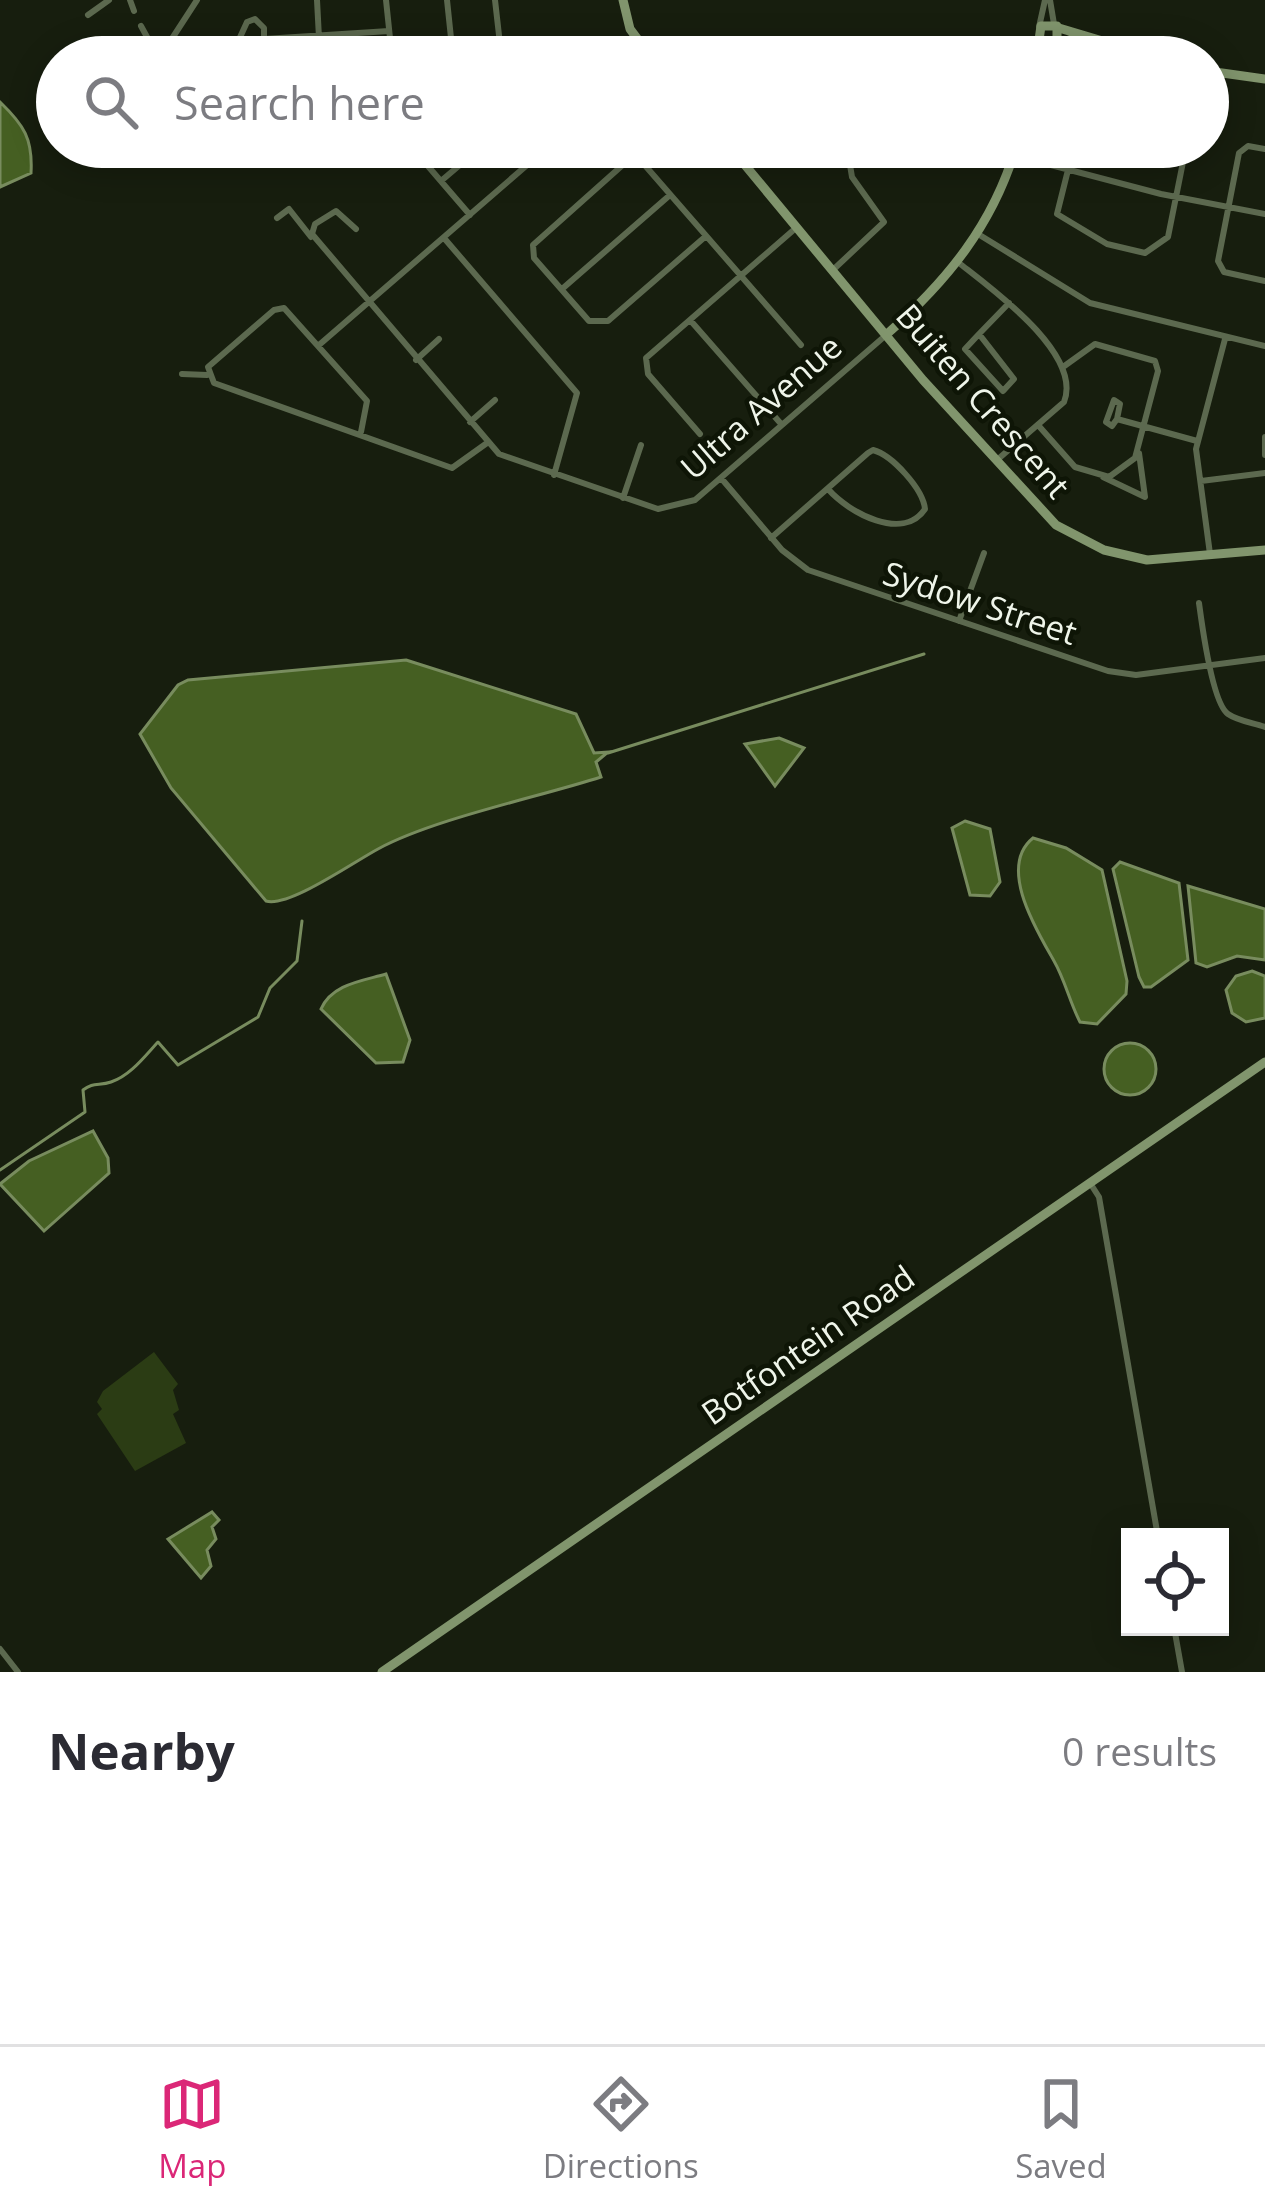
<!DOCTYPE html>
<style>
:root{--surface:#fff;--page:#f7f7f7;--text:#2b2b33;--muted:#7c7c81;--line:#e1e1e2;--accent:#db2777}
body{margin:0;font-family:"Open Sans",sans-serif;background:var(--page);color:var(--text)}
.controls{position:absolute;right:36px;bottom:36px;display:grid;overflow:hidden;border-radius:0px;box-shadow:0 6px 30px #0003}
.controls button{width:108px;height:108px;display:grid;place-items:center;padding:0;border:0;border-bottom:3px solid var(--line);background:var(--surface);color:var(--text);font:60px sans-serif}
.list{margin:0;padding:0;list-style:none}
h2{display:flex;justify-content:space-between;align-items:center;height:156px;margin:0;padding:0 48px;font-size:51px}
h2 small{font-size:39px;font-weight:400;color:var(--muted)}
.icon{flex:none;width:66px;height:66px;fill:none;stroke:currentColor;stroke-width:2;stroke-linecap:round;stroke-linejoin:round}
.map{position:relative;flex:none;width:1265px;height:1672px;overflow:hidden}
.search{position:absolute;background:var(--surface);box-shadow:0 6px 30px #0003;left:36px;right:36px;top:36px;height:132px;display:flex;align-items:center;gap:30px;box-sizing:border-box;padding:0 42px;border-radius:66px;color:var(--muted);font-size:45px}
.sheet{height:372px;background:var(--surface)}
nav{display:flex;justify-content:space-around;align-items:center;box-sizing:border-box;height:168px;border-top:3px solid var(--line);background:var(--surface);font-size:33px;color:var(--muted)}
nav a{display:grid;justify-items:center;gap:6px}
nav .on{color:var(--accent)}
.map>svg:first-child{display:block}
.green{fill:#2b3c14}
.water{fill:#455f22;stroke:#788c5e;stroke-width:3}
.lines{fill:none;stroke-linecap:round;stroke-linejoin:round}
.stream{stroke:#788c5e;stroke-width:3}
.street{stroke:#5c694f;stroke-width:6}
.secondary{stroke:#81956d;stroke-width:9}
.labels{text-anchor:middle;stroke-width:9;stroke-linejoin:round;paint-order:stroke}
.street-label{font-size:33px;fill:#eff5ea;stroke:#0e1506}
</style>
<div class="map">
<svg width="1265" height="1672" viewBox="0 0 1265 1672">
<rect width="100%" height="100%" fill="#171e0e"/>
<path class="green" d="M 154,1352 L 178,1384 L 173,1390 L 179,1410 L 173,1414 L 186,1443 L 135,1471 L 97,1414 L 102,1409 L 97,1402 L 103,1391 Z"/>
<path class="water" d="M 0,102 C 24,125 33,139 31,173 L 0,187 Z
M 406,660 L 576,714 L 594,753 L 608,752 L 596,762 L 601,777 C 539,797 433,819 378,849 C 352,863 288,908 266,901 L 171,788 L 140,734 L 178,685 L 188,680 Z
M 779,738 L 804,748 L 775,786 L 745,744 Z
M 965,821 L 990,829 L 1000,882 L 990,896 L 970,895 L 952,828 Z
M 1033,838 L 1066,848 L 1102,870 L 1127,981 L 1126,994 L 1097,1024 L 1080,1022 C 1070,1003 1065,980 1054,961 C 1037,931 997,867 1033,838 Z
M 1120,862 L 1179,883 L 1188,960 L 1151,987 L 1144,987 L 1139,977 L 1113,869 Z
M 1188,886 L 1265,909 L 1265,960 L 1237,956 L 1207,967 L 1196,963 Z
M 1252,971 L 1265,976 L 1265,1018 L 1246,1022 L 1232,1013 L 1226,990 L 1236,976 Z
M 386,974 L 410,1040 L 403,1062 L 376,1063 L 321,1009 C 332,984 362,981 386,974 Z
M1104 1069a26 26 0 1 1 52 0a26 26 0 1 1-52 0Z
M 93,1131 L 108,1158 L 109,1173 L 44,1231 L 0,1184 L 29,1161 Z
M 212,1512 L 219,1520 L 212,1527 L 216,1539 L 207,1550 L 211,1566 L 201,1578 L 168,1539 Z"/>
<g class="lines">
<path class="stream" d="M 608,753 L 924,654
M 0,1170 L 85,1112 L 83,1090 C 93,1082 99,1086 111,1082 C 130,1076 145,1056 158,1042 L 178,1065 L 258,1017 L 270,988 L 297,961 L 302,921"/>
<path class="street" d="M 130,0 L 134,11
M 317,0 L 320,57
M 386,0 L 392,57
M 447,0 L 453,57
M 1050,0 L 1054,24
M 88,15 L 109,0
M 141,26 L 158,57
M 1039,27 L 1045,0
M 264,39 L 389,31
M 160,57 L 197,0
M 231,57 L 247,22 L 255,19 L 264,28 L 264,50 L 259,57
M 479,57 L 500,44 L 495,0
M 778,57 L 826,51 L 835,57
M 231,147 L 236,160
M 259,147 L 261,149
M 419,147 L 427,165 L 470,215
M 629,147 L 801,345
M 1265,149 L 1248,146 L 1239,153 L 1218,261 L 1224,272 L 1265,281
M 635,154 L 533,245 L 534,258 L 589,321 L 608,321 L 706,236
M 1013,155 L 1161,194 L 1265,214
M 1068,170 L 1057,214 L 1107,244 L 1145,253 L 1168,237 L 1186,147
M 441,181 L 481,147
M 277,218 L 289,209 L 311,237
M 356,229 L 336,211 L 315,224 L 312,234 L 499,454 L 658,509 L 695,500 L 885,336
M 978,234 L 1090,303 L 1265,346
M 444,238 L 577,393 L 554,475
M 959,263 C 992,289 1083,354 1064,402 L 997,460
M 835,268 L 884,222 L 852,177 L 847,147
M 562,289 L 670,195
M 690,320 L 782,425
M 979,334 L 1014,379 L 1003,391 L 965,349 Z
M 979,334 L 1009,303
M 319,345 L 548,147
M 416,360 L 439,339
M 182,374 L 207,375
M 1117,419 L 1112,426 L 1106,422 L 1114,400 L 1120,404 L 1117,419 L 1197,441
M 470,422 L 495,400
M 1038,425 L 1075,467 L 1109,477 L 1135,458 L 1158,371 L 1155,361 L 1095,344 L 1063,367
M 361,432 L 367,401 L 284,308 L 274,310 L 208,367 L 214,383 L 452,468 L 487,443
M 700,434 L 648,374 L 646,358 L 797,227
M 1265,437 L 1265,455
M 1103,477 L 1145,497 L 1139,453
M 721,478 L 782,550 L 808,570 L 1108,671 L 1136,675 L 1265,658
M 1201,481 L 1265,473
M 623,498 L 641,445
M 771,538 L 868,453 L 873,450 C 892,455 923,489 925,509 C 903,542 849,513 828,489
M 1210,554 L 1196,449 L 1225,339
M 1199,603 C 1202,625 1212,703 1228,714 C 1238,721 1254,723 1265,727
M 959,621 L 984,553
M 1090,1183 L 1099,1197 L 1158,1537
M 1174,1627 L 1182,1672
M 0,1649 L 18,1672"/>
<path class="secondary" d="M 623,0 L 630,29 L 651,57
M 1059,28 L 1156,57
M 1057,43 L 1057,26 L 1041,26 L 1039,40 L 1046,46 L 1073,39 L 1096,41
M 1208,71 L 1265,79
M 730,147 L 923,380 L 1056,525 L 1104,550 L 1147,560 L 1265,550
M 887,334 C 947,281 993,225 1016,147
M 382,1672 L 1265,1062"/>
</g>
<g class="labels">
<g class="street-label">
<text transform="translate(983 401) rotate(49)" y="12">Buiten Crescent</text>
<text transform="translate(761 407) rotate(-41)" y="12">Ultra Avenue</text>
<text transform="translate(980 603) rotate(18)" y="12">Sydow Street</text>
<text transform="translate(808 1345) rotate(-35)" y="12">Botfontein Road</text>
</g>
</g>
</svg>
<div class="controls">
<button><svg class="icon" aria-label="locate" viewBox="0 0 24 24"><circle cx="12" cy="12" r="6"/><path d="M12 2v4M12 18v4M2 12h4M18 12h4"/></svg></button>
</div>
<div class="search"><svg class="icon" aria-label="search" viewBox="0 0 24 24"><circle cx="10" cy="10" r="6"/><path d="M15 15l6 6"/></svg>Search here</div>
</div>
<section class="sheet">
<h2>Nearby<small>0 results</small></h2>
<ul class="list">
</ul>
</section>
<nav>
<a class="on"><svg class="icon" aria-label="map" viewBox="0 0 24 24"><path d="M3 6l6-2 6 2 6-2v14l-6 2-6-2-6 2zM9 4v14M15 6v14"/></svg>Map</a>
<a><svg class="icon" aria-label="directions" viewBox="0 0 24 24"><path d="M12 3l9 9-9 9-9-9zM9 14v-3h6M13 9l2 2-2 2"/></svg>Directions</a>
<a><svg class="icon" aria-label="saved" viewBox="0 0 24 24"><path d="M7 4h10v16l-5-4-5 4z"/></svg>Saved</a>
</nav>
